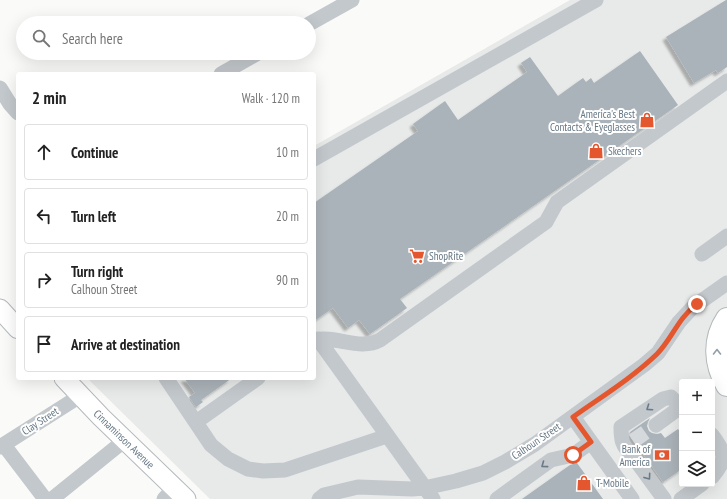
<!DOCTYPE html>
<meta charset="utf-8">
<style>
:root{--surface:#fff;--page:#f6f6f6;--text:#222;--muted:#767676;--line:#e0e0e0}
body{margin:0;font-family:"PT Sans Narrow",sans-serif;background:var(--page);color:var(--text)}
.controls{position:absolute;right:12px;bottom:12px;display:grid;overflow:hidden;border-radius:4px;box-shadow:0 4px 16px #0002}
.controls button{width:36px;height:36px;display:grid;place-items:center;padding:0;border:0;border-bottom:1px solid var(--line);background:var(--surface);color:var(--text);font:20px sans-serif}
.stop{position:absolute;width:12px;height:12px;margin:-9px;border:3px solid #e4572e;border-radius:50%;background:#fff}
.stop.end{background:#e4572e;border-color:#fff;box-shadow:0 1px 4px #0008}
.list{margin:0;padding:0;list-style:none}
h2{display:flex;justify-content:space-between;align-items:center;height:52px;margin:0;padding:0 16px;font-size:17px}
h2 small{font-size:13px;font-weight:400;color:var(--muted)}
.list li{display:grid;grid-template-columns:26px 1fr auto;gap:12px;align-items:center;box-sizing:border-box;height:56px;margin:0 8px 8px;padding:0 8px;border:1px solid var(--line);border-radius:4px}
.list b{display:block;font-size:15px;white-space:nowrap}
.list p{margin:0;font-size:13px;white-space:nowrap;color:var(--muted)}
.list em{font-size:13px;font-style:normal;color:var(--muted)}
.icon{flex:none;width:22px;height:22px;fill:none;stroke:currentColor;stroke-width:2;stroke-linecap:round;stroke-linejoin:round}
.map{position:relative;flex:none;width:727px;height:499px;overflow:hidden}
.search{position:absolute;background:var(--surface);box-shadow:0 4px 16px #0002;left:16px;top:16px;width:300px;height:44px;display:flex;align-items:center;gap:10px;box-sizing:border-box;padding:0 14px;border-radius:22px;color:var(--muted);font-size:15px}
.panel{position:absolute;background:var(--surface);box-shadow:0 4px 16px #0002;left:16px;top:72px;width:300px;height:308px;border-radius:4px}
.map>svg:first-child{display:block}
.built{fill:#e8e9e9;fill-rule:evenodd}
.building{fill:#aab3b9;filter:url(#shadow)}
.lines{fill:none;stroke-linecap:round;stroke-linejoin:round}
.minor-tunnel{stroke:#d5d9db;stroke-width:15;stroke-dasharray:15 8;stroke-linecap:butt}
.major-casing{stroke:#b5babe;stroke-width:21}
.highway-casing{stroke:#b4b9bd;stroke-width:24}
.minor{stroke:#c3c8cc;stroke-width:15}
.major{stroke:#fff;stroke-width:19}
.highway{stroke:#fff;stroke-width:22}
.oneway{stroke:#939fa8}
.oneway2{stroke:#6a7a87}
.route{stroke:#e4572e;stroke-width:5}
.labels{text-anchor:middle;stroke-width:4;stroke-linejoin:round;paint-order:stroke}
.poi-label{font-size:11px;fill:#657683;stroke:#fff;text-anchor:start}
.street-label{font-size:11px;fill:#657683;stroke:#fff}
</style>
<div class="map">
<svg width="727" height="499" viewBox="0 0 727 499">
<defs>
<filter id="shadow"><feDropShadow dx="-3.5" dy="3.5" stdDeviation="1" flood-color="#0004"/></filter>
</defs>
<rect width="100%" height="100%" fill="#fafaf8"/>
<path class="built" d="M 570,0 L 727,0 L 727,499 L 210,499 L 87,378 L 314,378 L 314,146 ZM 682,382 L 712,382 L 712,484 L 682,484 Z"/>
<path class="building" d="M 726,0 L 727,0 L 727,67 L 718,73 L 716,70 L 694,83 L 666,37 Z
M 640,51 L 678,105 L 400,299 L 407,308 L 370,334 L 359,320 L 348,328 L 333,308 L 314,321 L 314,203 L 418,131 L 413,124 L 445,101 L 458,120 L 527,72 L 521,63 L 530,57 L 558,96 L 583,78 L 586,82 L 591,78 L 594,83 Z
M 184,378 L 232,378 L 201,400 L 203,402 L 196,407 L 189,397 L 195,393 Z
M 650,418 L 648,422 L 647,426 L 649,431 L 652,433 L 657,434 L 661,433 L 665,438 L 678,429 L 682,434 L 682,469 L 663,482 L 631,437 L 630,432 Z
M 577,463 L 603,499 L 522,499 L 570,465 Z"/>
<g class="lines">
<path class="minor-tunnel" d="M 633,441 L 656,425"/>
<g class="major-casing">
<path id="major" d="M 0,309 L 18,329
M 64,378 L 101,417 L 186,499"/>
</g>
<g class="highway-casing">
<path id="highway" d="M 727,319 C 713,340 715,364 727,385"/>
</g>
<path class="minor" d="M 309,24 L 352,0
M 221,74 L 258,53
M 0,88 L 10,104 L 18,113
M 314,159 L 596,0
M 702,254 L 727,236
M 318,339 L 433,499
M 314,340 C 336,335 360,351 380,340 L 546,222 L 557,202 L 727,81
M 166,378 L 211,445 L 228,459 L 248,469 L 263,471 L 285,470 L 387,436
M 573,417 L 632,499
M 196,422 L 258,378
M 656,425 L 682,406
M 712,435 C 726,454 727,460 712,477
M 4,445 L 45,499
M 0,447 L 80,396
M 52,499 L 125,440
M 164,499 L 174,488
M 319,499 L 324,495 L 358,487 L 412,489 L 424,488 L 456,481 L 483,473 L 505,462 L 535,444 L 644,365 L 658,353 L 679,322 L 693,307 L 727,283
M 497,499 L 551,460 L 573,455 L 591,442
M 664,499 L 632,455 C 622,446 621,440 621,427 L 663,399 L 671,397 L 681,407
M 681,499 L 702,484"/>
<use href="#major" class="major"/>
<use href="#highway" class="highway"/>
</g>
<defs><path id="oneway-chevron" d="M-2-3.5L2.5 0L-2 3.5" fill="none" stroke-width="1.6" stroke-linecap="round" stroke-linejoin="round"/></defs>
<use class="oneway" href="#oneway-chevron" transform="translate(717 352) rotate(-90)"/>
<g class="oneway2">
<use href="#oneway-chevron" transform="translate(649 408) rotate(146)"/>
<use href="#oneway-chevron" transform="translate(544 465) rotate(144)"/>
<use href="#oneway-chevron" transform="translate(648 477) rotate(54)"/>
</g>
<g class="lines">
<path class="route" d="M 573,455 L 591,442 L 573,417 C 601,397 632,378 657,354 C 672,339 678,318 697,304"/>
</g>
<defs>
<g id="shop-bare" transform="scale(1.2)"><path d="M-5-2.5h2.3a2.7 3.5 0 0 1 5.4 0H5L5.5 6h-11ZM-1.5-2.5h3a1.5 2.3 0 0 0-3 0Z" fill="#e4572e" stroke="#fff" stroke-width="2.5" paint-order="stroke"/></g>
<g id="supermarket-bare" transform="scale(1.2)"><path d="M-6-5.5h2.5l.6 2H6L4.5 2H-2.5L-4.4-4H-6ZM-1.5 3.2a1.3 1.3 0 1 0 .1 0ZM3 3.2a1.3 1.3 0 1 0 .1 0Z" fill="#e4572e" stroke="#fff" stroke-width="2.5" paint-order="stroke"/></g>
<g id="bank-bare" transform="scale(1.2)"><path d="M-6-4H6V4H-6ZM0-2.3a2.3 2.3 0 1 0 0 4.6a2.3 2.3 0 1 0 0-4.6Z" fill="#e4572e" stroke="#fff" stroke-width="2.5" paint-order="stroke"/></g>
</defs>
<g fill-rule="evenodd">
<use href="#shop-bare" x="647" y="120"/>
<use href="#shop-bare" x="596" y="151"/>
<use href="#supermarket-bare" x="417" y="256"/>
<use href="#bank-bare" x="662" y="455"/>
<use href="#shop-bare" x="584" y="483"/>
</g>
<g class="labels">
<g class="poi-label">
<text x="635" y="118" text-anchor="end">America's Best<tspan x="635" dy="13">Contacts &amp; Eyeglasses</tspan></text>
<text x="608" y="155">Skechers</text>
<text x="429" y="260">ShopRite</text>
<text x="650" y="453" text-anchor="end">Bank of<tspan x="650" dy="13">America</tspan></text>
<text x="596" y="487">T-Mobile</text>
</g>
<g class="street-label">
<text transform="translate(40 421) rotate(-33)" y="4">Clay Street</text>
<text transform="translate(124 439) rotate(44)" y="4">Cinnaminson Avenue</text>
<text transform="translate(536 441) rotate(-34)" y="4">Calhoun Street</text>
</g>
</g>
</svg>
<div class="controls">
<button>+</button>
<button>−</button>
<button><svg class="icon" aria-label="layers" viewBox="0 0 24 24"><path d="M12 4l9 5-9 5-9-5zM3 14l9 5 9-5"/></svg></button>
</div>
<div class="stop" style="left:573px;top:455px"></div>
<div class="stop end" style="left:697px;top:304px"></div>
<div class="search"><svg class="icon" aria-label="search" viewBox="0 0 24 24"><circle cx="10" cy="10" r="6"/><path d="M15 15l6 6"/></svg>Search here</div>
<section class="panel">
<h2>2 min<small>Walk · 120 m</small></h2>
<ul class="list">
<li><svg class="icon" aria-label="ahead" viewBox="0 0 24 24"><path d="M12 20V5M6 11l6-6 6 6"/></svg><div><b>Continue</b></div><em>10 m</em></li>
<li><svg class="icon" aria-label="left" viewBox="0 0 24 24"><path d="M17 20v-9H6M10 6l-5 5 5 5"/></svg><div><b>Turn left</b></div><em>20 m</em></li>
<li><svg class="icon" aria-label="right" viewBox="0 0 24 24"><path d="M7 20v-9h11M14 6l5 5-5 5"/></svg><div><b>Turn right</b><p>Calhoun Street</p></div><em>90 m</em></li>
<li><svg class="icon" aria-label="arrive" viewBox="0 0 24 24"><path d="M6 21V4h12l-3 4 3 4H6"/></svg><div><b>Arrive at destination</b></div></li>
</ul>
</section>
</div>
